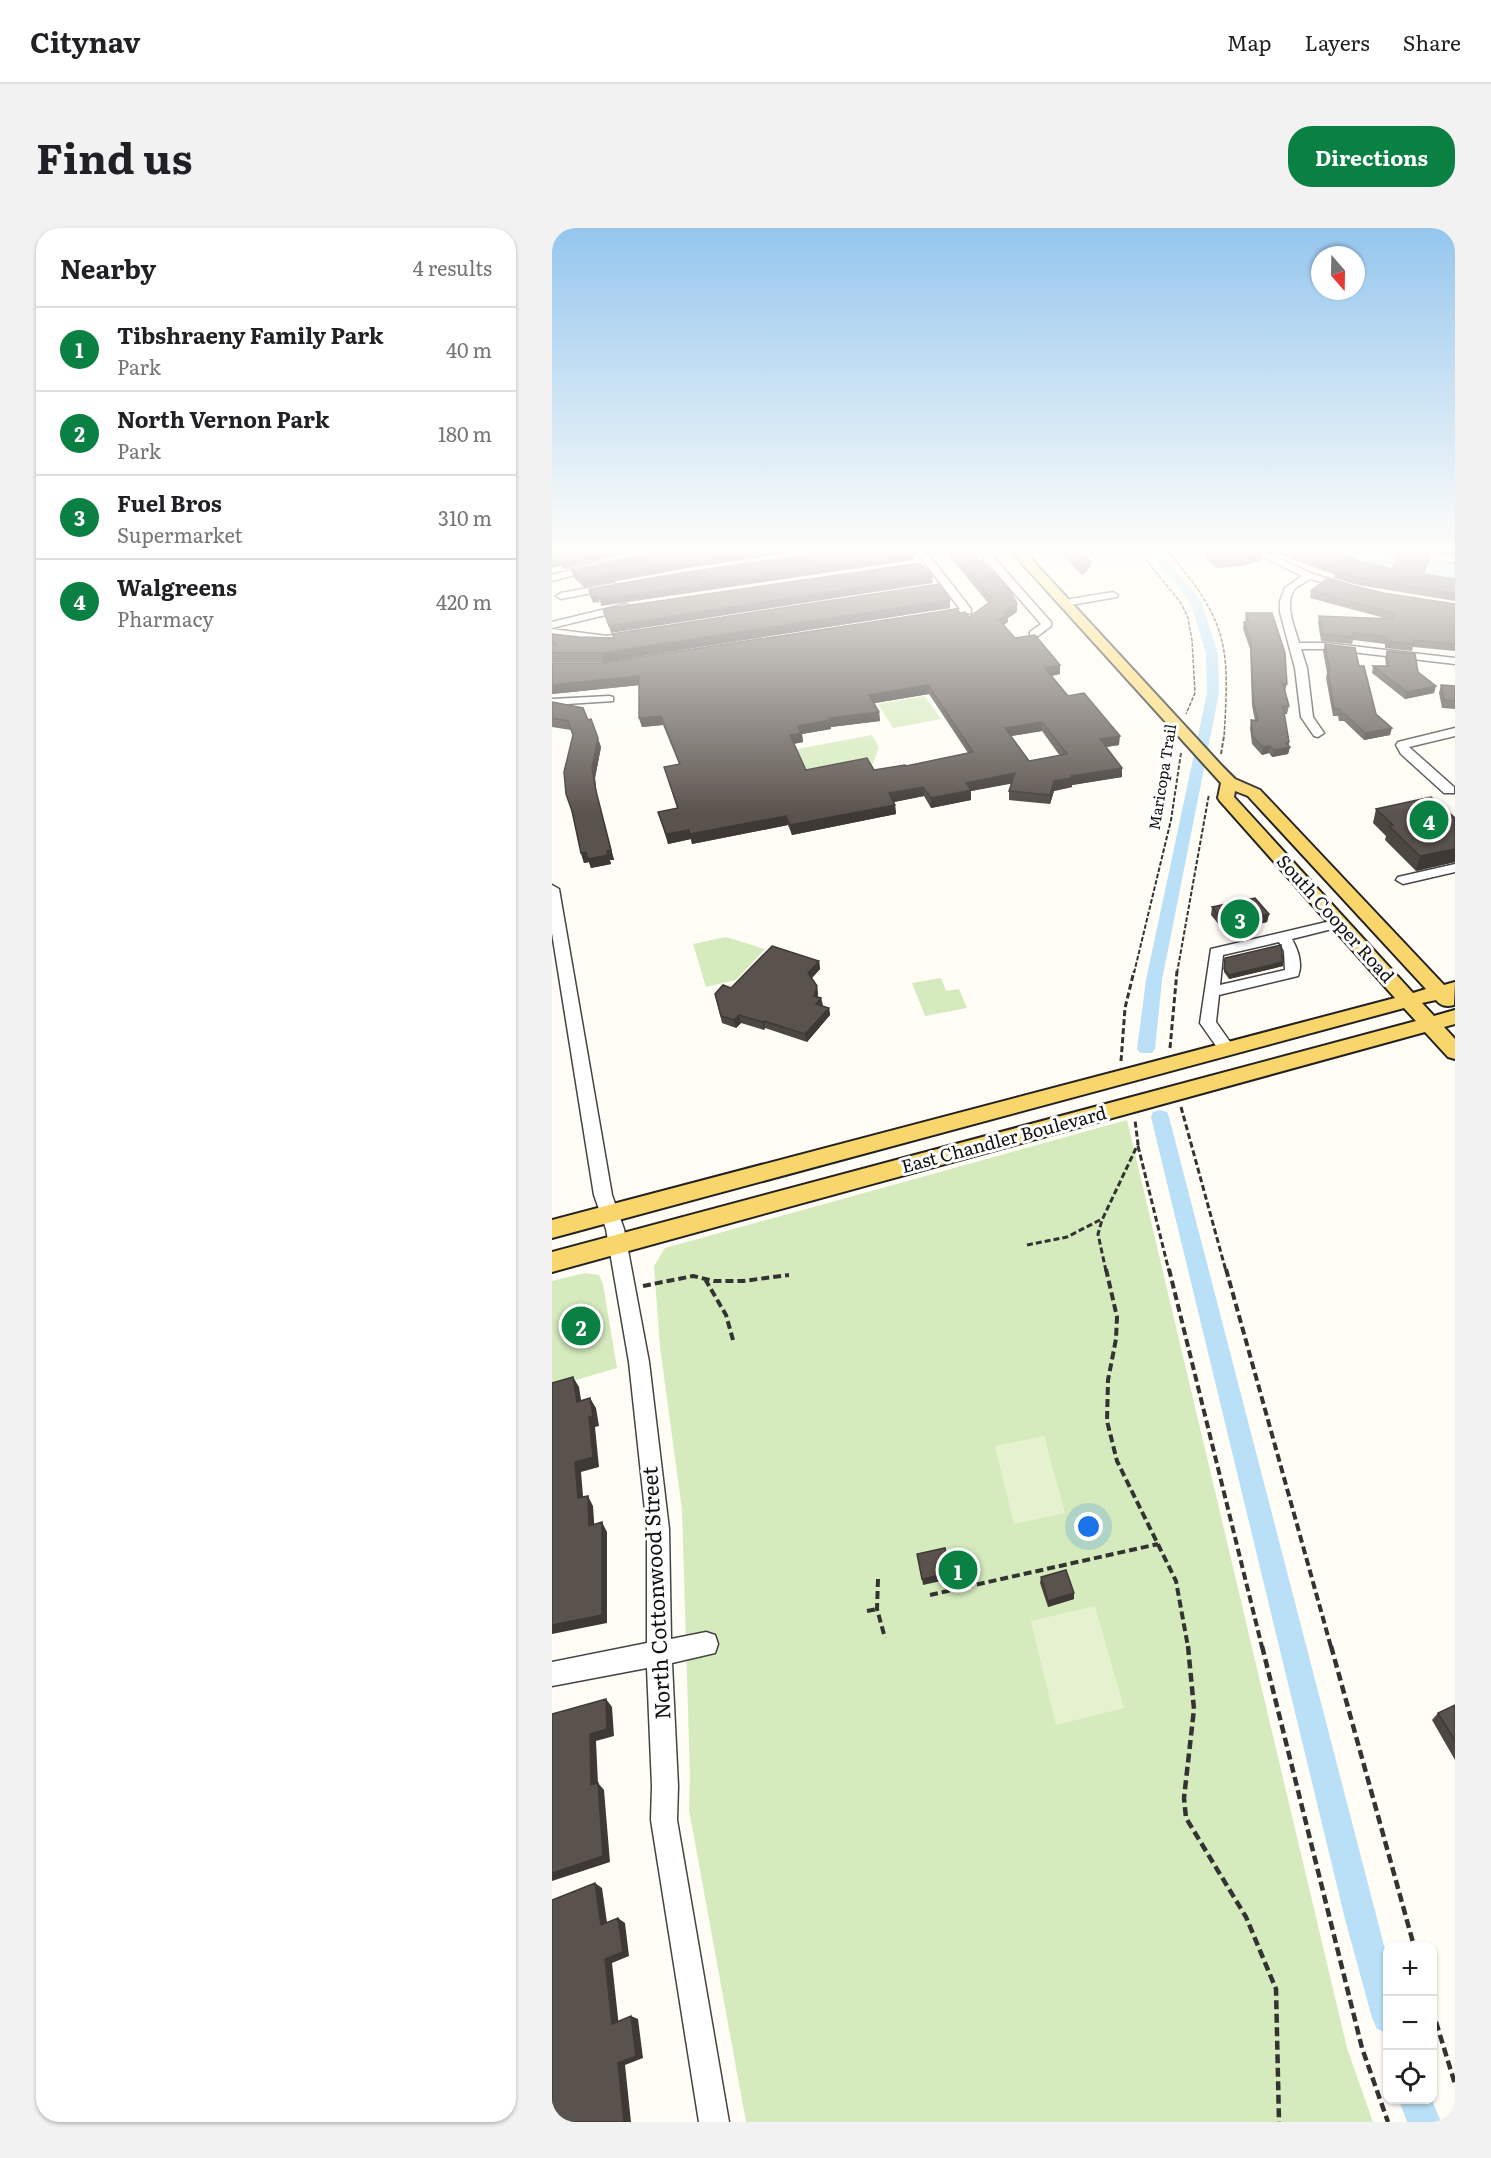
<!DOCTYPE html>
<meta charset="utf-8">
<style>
:root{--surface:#fff;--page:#f2f2f2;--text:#202124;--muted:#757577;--line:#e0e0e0;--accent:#0b8043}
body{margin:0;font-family:Literata,serif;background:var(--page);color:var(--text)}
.controls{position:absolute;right:18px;bottom:18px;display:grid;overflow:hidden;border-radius:12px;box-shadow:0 2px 4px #0004}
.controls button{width:54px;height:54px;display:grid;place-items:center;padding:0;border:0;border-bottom:2px solid var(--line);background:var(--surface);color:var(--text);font:30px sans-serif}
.compass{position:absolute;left:759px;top:18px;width:54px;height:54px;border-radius:50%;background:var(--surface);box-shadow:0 2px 4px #0004;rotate:160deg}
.you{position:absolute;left:537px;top:1299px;width:21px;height:21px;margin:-15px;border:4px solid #fff;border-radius:50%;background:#1a73e8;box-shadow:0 0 0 9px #1a73e833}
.badge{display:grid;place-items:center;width:39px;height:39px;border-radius:50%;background:var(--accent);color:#fff;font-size:20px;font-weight:700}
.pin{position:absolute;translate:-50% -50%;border:3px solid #fff;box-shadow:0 2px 6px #0006}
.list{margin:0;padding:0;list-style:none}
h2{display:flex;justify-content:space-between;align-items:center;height:78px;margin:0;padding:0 24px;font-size:26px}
h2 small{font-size:20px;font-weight:400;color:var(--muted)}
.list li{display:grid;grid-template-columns:39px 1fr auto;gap:18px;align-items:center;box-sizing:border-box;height:84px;padding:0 24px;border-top:2px solid var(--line)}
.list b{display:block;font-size:22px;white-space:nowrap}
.list p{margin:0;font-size:20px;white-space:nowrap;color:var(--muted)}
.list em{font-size:20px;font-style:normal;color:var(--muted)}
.icon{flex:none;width:33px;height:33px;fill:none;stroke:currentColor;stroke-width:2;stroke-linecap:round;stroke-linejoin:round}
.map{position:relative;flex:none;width:903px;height:1894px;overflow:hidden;border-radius:24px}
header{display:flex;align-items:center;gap:36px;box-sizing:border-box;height:84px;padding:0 30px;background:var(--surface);border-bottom:2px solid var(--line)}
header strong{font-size:28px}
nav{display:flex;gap:33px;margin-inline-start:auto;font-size:21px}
.intro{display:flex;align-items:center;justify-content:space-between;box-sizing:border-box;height:144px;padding:0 36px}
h1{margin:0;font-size:42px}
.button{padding:15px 27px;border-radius:24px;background:var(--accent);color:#fff;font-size:21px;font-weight:700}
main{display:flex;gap:36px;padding:0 36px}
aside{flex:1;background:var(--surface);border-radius:24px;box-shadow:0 2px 4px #0004}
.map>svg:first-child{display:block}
.green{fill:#d5ebbd}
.pitch{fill:#e6f2cf}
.water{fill:#b9e0f7;stroke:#3f96cf;stroke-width:1.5}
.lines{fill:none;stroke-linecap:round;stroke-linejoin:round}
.canal{fill:#b9e0f7;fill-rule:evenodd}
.minor-casing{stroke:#444;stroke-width:3}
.major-casing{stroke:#222;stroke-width:4}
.path-far4{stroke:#333;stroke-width:1.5;stroke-dasharray:4 1.5;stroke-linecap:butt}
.path-far3{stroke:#333;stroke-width:2;stroke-dasharray:4.5 2;stroke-linecap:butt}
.path-far2{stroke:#333;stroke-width:3;stroke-dasharray:6 3;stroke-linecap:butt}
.path-far1{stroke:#333;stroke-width:4;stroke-dasharray:8 4;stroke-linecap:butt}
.path{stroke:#333;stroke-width:4.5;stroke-dasharray:9 4.5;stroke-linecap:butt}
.minor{fill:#fff;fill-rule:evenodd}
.major{fill:#f9d66b;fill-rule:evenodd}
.wall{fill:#4d4742;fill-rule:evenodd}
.shaded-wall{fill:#3f3936}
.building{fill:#5a524d;stroke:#3f3936;stroke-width:1.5;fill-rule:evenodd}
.labels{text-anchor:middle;stroke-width:6;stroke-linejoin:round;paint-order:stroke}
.far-street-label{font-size:15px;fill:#111;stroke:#fff}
.street-label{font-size:18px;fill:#111;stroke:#fff}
.near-street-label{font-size:21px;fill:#111;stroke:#fff}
</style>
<header>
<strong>Citynav</strong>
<nav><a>Map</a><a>Layers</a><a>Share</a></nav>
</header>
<div class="intro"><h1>Find us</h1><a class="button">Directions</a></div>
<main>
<aside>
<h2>Nearby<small>4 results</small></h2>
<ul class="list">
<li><span class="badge">1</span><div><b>Tibshraeny Family Park</b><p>Park</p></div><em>40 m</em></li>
<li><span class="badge">2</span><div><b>North Vernon Park</b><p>Park</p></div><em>180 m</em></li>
<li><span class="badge">3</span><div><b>Fuel Bros</b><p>Supermarket</p></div><em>310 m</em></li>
<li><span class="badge">4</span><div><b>Walgreens</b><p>Pharmacy</p></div><em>420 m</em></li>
</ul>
</aside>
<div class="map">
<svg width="903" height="1894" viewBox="0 0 903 1894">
<rect width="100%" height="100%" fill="#fffdf5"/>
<path class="green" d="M 373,468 L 389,491 L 341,500 L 326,476 Z
M 320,507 L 327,519 L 321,536 L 258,548 L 245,521 Z
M 174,709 L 213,721 L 184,752 L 154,759 L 141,716 Z
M 389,750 L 394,763 L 407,761 L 415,780 L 373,788 L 360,755 Z
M 575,892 L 795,1820 L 821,1894 L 194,1894 L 137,1582 L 138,1548 L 130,1282 L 108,1119 L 102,1038 L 113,1020 Z
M 33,1045 L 47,1047 L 51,1056 L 65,1140 L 0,1159 L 0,1053 Z"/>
<path class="pitch" d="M 492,1208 L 513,1285 L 462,1296 L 443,1218 Z
M 543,1378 L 572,1480 L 504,1497 L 479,1393 Z"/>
<path class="water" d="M 774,322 L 833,322 L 840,327 L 903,335 L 903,352 L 829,341 L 803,332 L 798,327 Z"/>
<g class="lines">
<path class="canal" d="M 596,322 L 606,322 L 649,373 L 666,425 L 667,465 L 610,752 L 603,821 L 600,825 L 588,825 L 585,821 L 594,752 L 655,465 L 654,425 L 638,374 Z
M 608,882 L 615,884 L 617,889 L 836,1733 L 836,1806 L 825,1801 L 820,1790 L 793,1691 L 599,889 L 601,884 Z
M 847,1872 L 880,1872 L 889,1894 L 855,1894 Z"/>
<g class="minor-casing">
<path id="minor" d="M 111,322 L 134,322 L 129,325 L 92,331 L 87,328 Z
M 363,322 L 373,322 L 419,381 L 419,385 L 379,390 L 379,386 L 408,381 Z
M 425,322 L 435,322 L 499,394 L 499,398 L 486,408 L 478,408 L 478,404 L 489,396 Z
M 696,322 L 709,322 L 761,346 L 800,358 L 795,361 L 758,351 C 754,354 745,358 742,362 C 732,377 743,400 747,415 L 774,415 L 903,430 L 903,436 L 774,421 L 749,421 L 755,440 L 761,489 L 772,505 L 766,509 L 762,508 L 749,489 L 743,440 L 728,384 L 728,373 L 733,360 L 750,348 Z
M 45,335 L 48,336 L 48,340 L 0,353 L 0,347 Z
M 62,355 L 67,358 L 66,360 L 9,371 L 4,368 L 9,365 Z
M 561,364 L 566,367 L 565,369 L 513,378 L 508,375 L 513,372 Z
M 74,376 L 79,379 L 78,381 L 0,400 L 0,394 Z
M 0,401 L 55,408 L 86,403 L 91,406 C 72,421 24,410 0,407 Z
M 57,468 L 61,469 L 61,473 L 0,477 L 0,471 Z
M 903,500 L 903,508 L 857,519 L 902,559 L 902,565 L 892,565 L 849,526 L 844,517 L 846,514 Z
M 903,636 L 903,644 L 851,656 L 844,652 L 846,649 Z
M 0,657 L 7,661 L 60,967 L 72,1001 L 97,1134 L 117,1301 L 119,1411 L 154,1404 L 163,1407 L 166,1416 L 163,1425 L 120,1435 L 126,1558 L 125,1592 L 177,1894 L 147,1894 L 99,1592 L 100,1558 L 95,1440 L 0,1458 L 0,1434 L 95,1415 L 95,1301 L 77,1134 L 54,1001 L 42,967 L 0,705 Z
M 787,691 L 792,692 L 794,695 L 792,698 L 740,711 C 746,722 751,736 746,748 L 667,767 L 664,794 L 683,821 L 681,825 L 669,825 L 648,795 L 659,721 ZM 727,714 L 732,723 L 733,742 L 668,757 L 671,727 Z"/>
</g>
<g class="major-casing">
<path id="major" d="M 458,322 L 471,322 L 670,538 L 683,551 L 708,562 L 892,757 L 903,754 L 902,777 C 894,779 889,778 884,772 L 870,775 L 882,788 L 903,782 L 903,796 L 892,799 L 903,811 L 903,831 L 896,829 L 873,804 L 0,1044 L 0,1024 L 864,793 L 852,780 L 0,1010 L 0,992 L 843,770 L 668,573 L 666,570 L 669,555 ZM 683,563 L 696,568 L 874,761 L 861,765 L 682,569 Z"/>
</g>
<path class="path-far4" d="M 586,322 L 629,375 L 636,390 L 640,412 L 643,465 L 634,486
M 615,322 C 676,394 678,417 672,509"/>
<path class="path-far3" d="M 669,526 L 672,508
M 582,745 L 619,592 L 629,525
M 625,745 L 657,566"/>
<path class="path-far2" d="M 618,820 L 625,743
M 569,833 L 573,780 L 582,743
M 629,879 L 674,1043
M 586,918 L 617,1043
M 475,1017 L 515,1009 L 548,992
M 554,1043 L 546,1006 L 550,992 L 586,916 L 583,892"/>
<path class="path-far1" d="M 554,1041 L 565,1089 L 564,1111 L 556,1152 L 555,1193 L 565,1233 L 624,1353 L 636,1419
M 617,1041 L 710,1419
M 674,1041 L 779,1419
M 153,1051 L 174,1087 L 181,1112
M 91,1058 L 141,1048 L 162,1053 L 191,1053 L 237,1047
M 326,1351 L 325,1381 L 333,1410
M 378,1367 L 606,1316
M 315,1383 L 325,1381"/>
<path class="path" d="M 636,1418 L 642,1481 L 632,1570 L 634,1590 L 694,1689 L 724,1761 L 727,1894
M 710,1418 L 810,1820 L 836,1894
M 779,1418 L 862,1718
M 880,1781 L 903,1856"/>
<use href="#minor" class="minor"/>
<use href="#major" class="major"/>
</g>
<path class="wall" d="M 0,322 L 77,325 L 12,341 L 9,338 L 0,340 Z
M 392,322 L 418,322 L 465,384 L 456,390 L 456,394 L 451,397 L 463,410 L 508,446 L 500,448 L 516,468 L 567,517 L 554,519 L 570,540 L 570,549 L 520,557 L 520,559 L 502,563 L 498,576 L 457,572 L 457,563 L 459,555 L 419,563 L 419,572 L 379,580 L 372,568 L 342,574 L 343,577 L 344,586 L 240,607 L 236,597 L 140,616 L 139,611 L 116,616 L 106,584 L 125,580 L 112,539 L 127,536 L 111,497 L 90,499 L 87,490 L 87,457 L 0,466 L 0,435 L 50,435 L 408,385 L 417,389 L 436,375 ZM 377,466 L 416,525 L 354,538 L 322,542 L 254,542 L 242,516 L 251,514 L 250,506 L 279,501 L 279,499 L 328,493 L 327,484 L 322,475 ZM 490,503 L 508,528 L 477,533 L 459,508 Z
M 505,322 L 528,322 L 539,333 L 539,338 L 530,347 Z
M 644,322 L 780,322 L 811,334 L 840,341 L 847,322 L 903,322 L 903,329 L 879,326 L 872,346 L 903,351 L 903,373 L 806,357 L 782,350 L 783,347 L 729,327 L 704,322 L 711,326 L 710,332 L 690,338 L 665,340 Z
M 130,341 L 32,359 L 22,350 L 20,343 Z
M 759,363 L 831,365 L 903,376 L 903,423 L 861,419 L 860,423 L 833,420 L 833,416 L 801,412 L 800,416 L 769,413 L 766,395 L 767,388 L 836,391 L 758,370 Z
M 398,372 L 398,380 L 52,434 L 0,434 L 0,412 L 26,409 L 61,410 Z
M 694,385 L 735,456 L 733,463 L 737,478 L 735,486 L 732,486 L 737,518 L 738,519 L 736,526 L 720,529 L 717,525 L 710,527 L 700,516 L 698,500 L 699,492 L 703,493 L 700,478 L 698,421 L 691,401 L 692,394 L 694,394 L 693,391 Z
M 773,416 L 807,438 L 824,486 L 838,507 L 812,512 L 792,493 L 787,493 L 786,488 L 781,488 L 774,450 L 775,445 L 771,423 Z
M 835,423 L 866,444 L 882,465 L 853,471 L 820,445 L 821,438 L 834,438 L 833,430 Z
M 889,457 L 903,458 L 903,481 L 890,480 L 887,465 Z
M 0,474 L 36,492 L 49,519 L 43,550 L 45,568 L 62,632 L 58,632 L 59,636 L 39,640 L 37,634 L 32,635 L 29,625 L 21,508 L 19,502 L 0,499 Z
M 824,581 L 903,590 L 903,634 L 864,643 L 833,612 L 834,608 L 821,595 Z
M 660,679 L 717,686 L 715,694 L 673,704 L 659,687 Z
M 673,730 L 731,734 L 731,738 L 677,751 L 672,744 Z
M 267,733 L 268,741 L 260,750 L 265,758 L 266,766 L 265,769 L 269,770 L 271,778 L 277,780 L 278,787 L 255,814 L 213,800 L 212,802 L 189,795 L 184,800 L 170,795 L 163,766 L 179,760 Z
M 489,1349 L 522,1365 L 522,1371 L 496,1379 L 488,1355 Z
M 903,1477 L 903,1532 L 880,1492 L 886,1485 Z"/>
<path class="shaded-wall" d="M 62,322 L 97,322 L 77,325 L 12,341 L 11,335 Z
M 214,322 L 259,322 L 130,341 L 32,359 L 30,352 L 128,334 Z
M 361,326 L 362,332 L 49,378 L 48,371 Z
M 711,326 L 710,332 L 690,338 L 691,332 Z
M 7,332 L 9,338 L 0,340 L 0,333 Z
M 539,333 L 539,338 L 530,347 L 531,342 Z
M 380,348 L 381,355 L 59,405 L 57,398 Z
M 46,368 L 48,374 L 41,375 L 39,369 Z
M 398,372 L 398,380 L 52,434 L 50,425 Z
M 465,376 L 465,384 L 456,390 L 456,394 L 447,401 L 447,392 L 452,385 Z
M 508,437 L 508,446 L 493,449 L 493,440 Z
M 87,448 L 89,457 L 0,466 L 0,457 Z
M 376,457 L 377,466 L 318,476 L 317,467 Z
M 884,458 L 882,465 L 853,471 L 855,464 Z
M 327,484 L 328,493 L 279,499 L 279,501 L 250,506 L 251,514 L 240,516 L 238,507 L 246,498 L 277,490 Z
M 109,488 L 111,497 L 90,499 L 87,490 Z
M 490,494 L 490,503 L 453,509 L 453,500 Z
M 840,500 L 838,507 L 812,512 L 813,505 Z
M 568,508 L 567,517 L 547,520 L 548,511 Z
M 46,510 L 49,519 L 43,550 L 45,568 L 62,632 L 58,632 L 55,623 L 43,559 L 40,540 Z
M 737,514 L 736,519 L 738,519 L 736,526 L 720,529 L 722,522 L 734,515 Z
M 718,518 L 717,525 L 710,527 L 711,519 Z
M 570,540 L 570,549 L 520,557 L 520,559 L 502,563 L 498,576 L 498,567 L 502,553 L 519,548 Z
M 463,545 L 463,555 L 419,563 L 419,572 L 379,580 L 379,570 L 414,555 Z
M 371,559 L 372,568 L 337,575 L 337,565 Z
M 343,577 L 344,586 L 240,607 L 238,597 Z
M 234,588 L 236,597 L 140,616 L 138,606 Z
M 137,602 L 139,611 L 116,616 L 114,606 Z
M 903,621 L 903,634 L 864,643 L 868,628 Z
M 34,624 L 56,627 L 59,636 L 39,640 L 37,634 L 32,635 L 29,625 Z
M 717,686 L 715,694 L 673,704 L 674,696 Z
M 267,733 L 268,741 L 257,753 L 256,745 Z
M 731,734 L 731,738 L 677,751 L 677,747 Z
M 265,758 L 266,766 L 264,776 L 262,768 Z
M 269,770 L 271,778 L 264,776 Z
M 277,780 L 278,787 L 255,814 L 253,806 Z
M 187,787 L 189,795 L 184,800 L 182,792 Z
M 212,793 L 213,800 L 212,802 L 210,794 Z
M 21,1149 L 27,1159 L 31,1184 L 25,1174 Z
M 38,1170 L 44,1180 L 47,1198 L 43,1199 L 47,1239 L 29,1244 L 32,1280 L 26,1270 L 23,1234 L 37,1189 Z
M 36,1268 L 41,1278 L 43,1307 L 37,1298 Z
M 50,1294 L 55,1304 L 55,1395 L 0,1406 L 0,1397 Z
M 398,1345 L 398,1351 L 371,1357 L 370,1351 Z
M 522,1365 L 522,1371 L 496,1379 L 496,1373 Z
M 54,1471 L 60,1479 L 62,1508 L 44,1513 L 46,1555 L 52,1562 L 58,1634 L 0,1653 L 0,1645 L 39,1557 L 38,1506 Z
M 43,1655 L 50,1660 L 56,1701 L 49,1697 Z
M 66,1690 L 73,1695 L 77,1728 L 60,1735 L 67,1799 L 60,1796 L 53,1731 Z
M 79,1788 L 86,1791 L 91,1830 L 73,1837 L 79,1894 L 72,1894 L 66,1835 Z"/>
<path class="building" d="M 0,322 L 62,322 L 11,335 L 7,332 L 0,333 Z
M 140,322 L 214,322 L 128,334 L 30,352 L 20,343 L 77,329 L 116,323 L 117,325 Z
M 286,322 L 359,322 L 361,326 L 48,371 L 46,368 L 39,369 L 37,361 L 129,345 Z
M 398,322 L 418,322 L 427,332 L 429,332 L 459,364 L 465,376 L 452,385 L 456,386 L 447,392 L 463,410 L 483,407 L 508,437 L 493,440 L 516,468 L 532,465 L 568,508 L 548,511 L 570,540 L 519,548 L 520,550 L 502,553 L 498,567 L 457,563 L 463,545 L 414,555 L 419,562 L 379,570 L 371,559 L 337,565 L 343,577 L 238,597 L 234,588 L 138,606 L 137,602 L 114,606 L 106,584 L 126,580 L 112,539 L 128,536 L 109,488 L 87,490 L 87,448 L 0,457 L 0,435 L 50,435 L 405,381 L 408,385 L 413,384 L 417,389 L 441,372 ZM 376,457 L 421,524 L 354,538 L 353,537 L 322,542 L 315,530 L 254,542 L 238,507 L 249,505 L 246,498 L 278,492 L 277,490 L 327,484 L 317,467 ZM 490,494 L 515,526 L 477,533 L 453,500 Z
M 511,322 L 528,322 L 539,333 L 531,342 Z
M 652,322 L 704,322 L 711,326 L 691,332 L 666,333 Z
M 735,322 L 780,322 L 811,334 L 840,341 L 847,322 L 880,322 L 871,346 L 903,351 L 903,366 L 808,350 L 783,344 L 786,341 Z
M 368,335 L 380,348 L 57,398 L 51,381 Z
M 774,351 L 831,365 L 903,376 L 903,416 L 862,412 L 862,416 L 835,413 L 834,409 L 801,405 L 801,409 L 771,406 L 767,388 L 841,391 L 842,385 L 759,363 Z
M 387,356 L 398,372 L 50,425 L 0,425 L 0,415 L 5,418 L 0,412 L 0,406 L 26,409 L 62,410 L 60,406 Z
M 694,385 L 720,385 L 733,425 L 735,456 L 731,456 L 737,478 L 731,478 L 737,514 L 734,515 L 738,519 L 722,522 L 718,518 L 711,519 L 701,509 L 699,492 L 706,493 L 701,471 L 699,414 L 692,394 L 697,394 Z
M 773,416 L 803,420 L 807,438 L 812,438 L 824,486 L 840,500 L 813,505 L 793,486 L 789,486 L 788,481 L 782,481 L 776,443 L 778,443 Z
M 835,423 L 863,426 L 866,444 L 884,458 L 855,464 L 821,438 L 836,438 Z
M 889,457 L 903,458 L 903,473 L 892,472 Z
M 0,474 L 31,480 L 36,492 L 39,491 L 46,510 L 40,540 L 43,559 L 59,622 L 55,623 L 56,627 L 36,631 L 34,624 L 29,625 L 20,583 L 14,566 L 12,544 L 21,507 L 16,493 L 0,490 Z
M 879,569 L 903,590 L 903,621 L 868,628 L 837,598 L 841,597 L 824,581 Z
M 703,670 L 717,686 L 674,696 L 660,679 Z
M 729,717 L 731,734 L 677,747 L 672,741 L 673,730 Z
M 220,718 L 267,733 L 256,745 L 265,758 L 262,768 L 269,770 L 264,776 L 277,780 L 253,806 L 212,793 L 210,794 L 187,787 L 182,792 L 169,788 L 163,766 L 171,757 L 179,760 Z
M 21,1149 L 25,1174 L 38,1170 L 41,1188 L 37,1189 L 41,1229 L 23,1234 L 26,1270 L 36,1268 L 37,1298 L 50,1294 L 50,1387 L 0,1397 L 0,1155 Z
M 393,1320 L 398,1345 L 370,1351 L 365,1326 Z
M 514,1342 L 522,1365 L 496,1373 L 489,1349 Z
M 54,1471 L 55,1501 L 38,1506 L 39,1557 L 46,1555 L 51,1628 L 0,1645 L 0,1486 Z
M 903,1477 L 903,1513 L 886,1485 Z
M 43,1655 L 49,1697 L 66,1690 L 71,1724 L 53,1731 L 60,1796 L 79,1788 L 84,1828 L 66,1835 L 72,1894 L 0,1894 L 0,1672 Z"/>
<linearGradient id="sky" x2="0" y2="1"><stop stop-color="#95c6ee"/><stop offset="0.55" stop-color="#fffefa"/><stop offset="1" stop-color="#fffefa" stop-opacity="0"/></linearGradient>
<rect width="903" height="587" fill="url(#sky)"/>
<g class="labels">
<g class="far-street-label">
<text transform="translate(611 549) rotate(-81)" y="5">Maricopa Trail</text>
</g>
<g class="street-label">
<text transform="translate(783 691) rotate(48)" y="6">South Cooper Road</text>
<text transform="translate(452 912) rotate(-15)" y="6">East Chandler Boulevard</text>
</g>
<g class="near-street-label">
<text transform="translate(105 1365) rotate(-93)" y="7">North Cottonwood Street</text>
</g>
</g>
</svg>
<div class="controls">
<button>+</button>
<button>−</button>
<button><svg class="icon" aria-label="locate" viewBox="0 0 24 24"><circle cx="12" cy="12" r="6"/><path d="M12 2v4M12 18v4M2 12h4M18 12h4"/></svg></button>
</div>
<svg class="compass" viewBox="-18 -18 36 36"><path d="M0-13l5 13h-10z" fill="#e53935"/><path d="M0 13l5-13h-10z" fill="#757577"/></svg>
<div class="you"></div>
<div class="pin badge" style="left:406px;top:1342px">1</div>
<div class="pin badge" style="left:29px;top:1098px">2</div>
<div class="pin badge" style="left:688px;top:691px">3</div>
<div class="pin badge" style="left:877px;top:592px">4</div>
</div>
</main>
